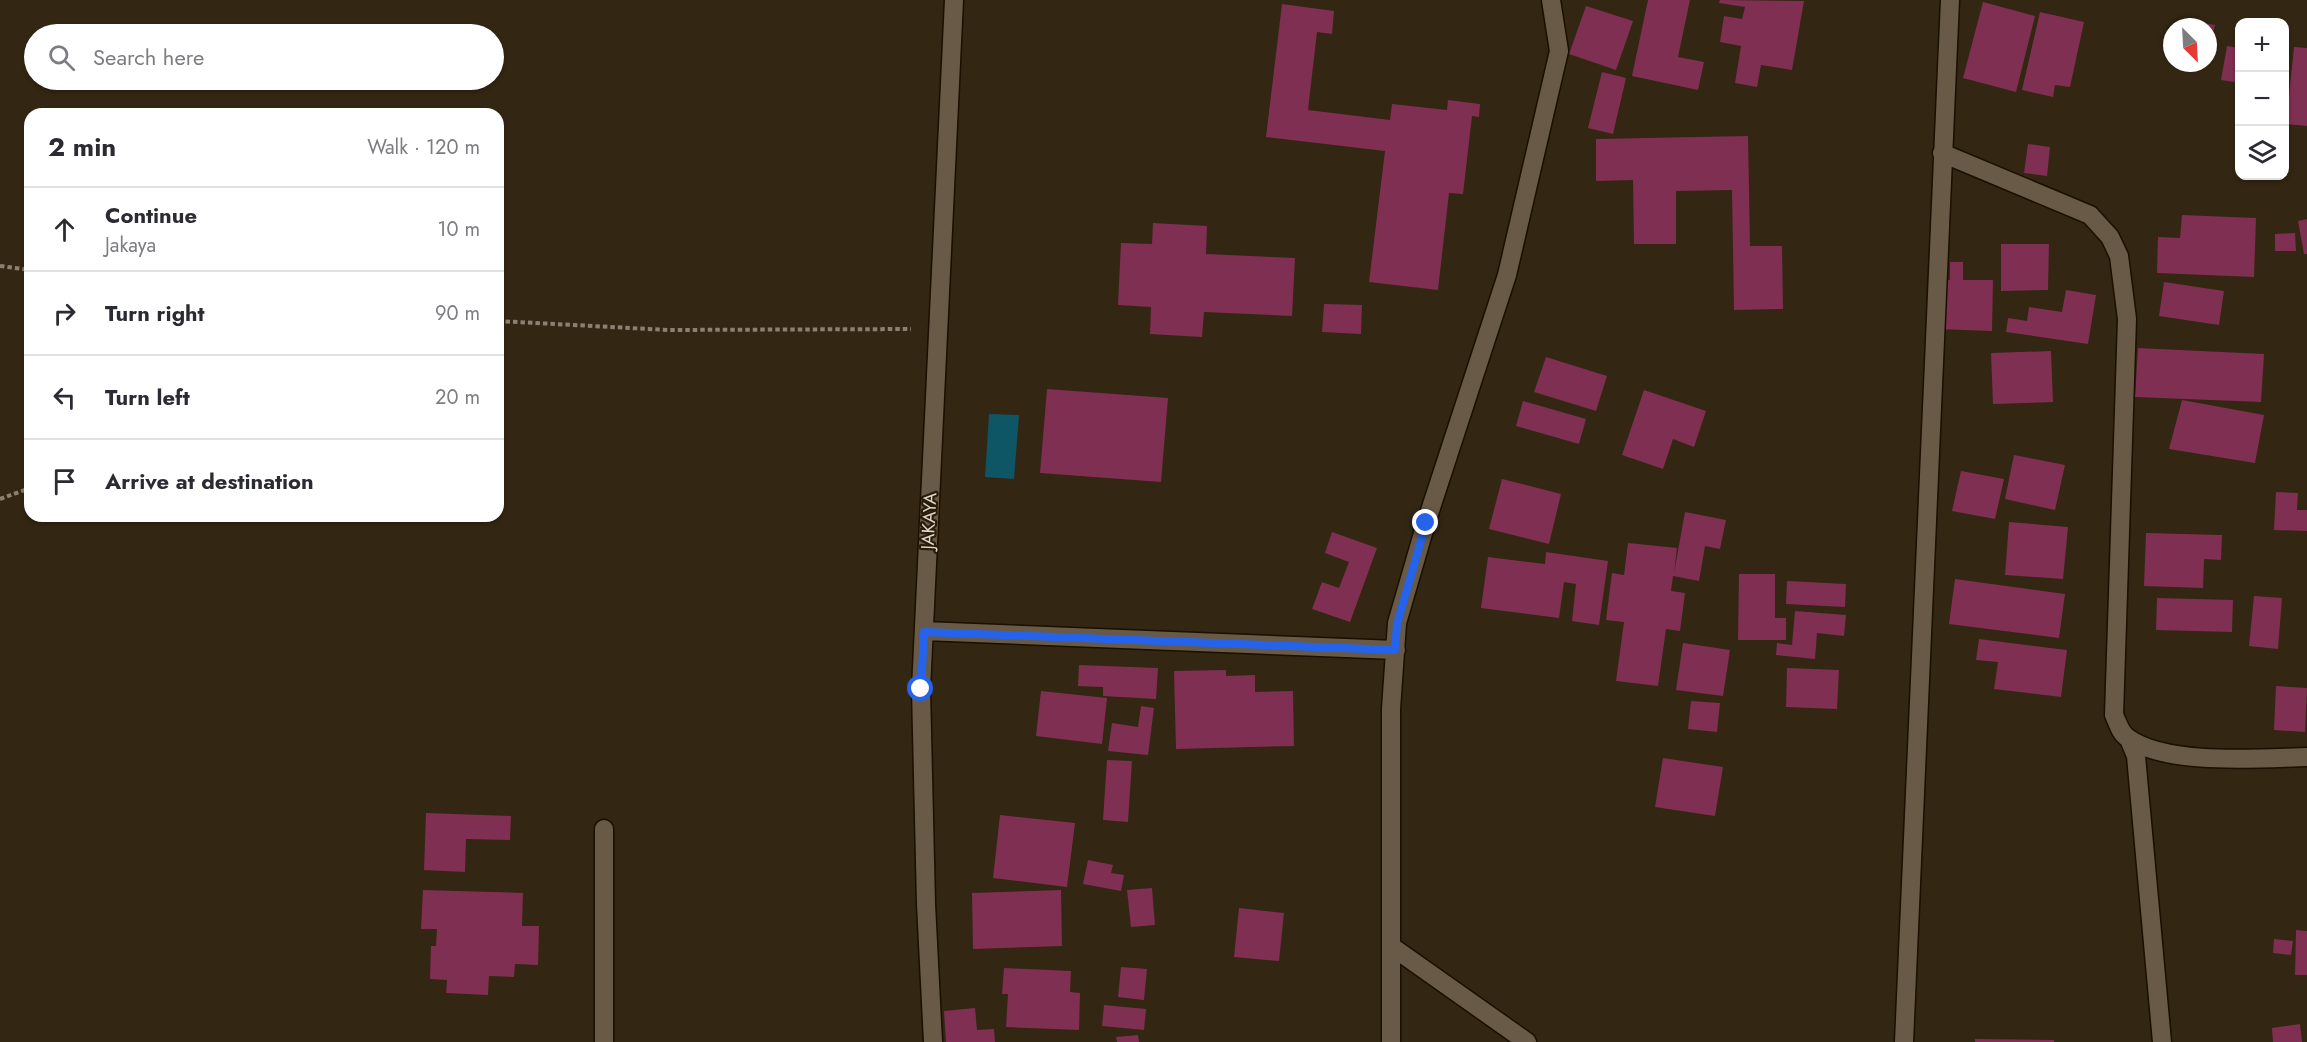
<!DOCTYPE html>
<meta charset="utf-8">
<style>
:root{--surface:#fff;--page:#f7f7f7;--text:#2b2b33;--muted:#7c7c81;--line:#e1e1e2}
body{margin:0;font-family:Jost,sans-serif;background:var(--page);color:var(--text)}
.controls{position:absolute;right:18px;top:18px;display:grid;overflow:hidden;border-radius:12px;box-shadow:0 2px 4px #0004}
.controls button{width:54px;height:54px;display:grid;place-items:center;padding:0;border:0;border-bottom:2px solid var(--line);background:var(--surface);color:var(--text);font:30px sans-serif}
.compass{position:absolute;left:2163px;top:18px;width:54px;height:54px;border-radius:50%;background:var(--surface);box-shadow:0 2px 4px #0004;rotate:156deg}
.stop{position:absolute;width:18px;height:18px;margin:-14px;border:4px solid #2563eb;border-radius:50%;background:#fff}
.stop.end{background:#2563eb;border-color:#fff;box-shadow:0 2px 6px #0008}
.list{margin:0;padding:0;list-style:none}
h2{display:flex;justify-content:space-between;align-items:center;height:78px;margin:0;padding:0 24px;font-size:26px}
h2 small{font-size:20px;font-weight:400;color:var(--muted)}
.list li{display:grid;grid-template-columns:39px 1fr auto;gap:18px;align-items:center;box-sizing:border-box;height:84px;padding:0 24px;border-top:2px solid var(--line)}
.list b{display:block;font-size:22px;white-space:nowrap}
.list p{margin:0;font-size:20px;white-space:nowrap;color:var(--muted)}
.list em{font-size:20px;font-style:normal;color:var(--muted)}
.icon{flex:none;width:33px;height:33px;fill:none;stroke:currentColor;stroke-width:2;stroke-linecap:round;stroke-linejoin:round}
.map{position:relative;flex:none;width:2307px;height:1042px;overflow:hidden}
.search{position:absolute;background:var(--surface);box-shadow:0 2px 4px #0004;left:24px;top:24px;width:480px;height:66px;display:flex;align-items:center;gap:15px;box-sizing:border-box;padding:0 21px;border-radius:33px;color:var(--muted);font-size:22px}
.panel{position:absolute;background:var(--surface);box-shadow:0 2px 4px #0004;left:24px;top:108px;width:480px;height:414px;border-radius:18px}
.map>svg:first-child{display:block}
.water{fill:#0e5565}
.building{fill:#7f2f52}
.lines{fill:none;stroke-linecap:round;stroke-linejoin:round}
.minor-casing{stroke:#1a0f00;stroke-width:21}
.path{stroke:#8b8172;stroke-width:4;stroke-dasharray:4.5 3;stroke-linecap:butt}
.minor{stroke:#685a46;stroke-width:18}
.route{stroke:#2563eb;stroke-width:8}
.labels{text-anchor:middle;stroke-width:4.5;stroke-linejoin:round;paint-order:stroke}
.street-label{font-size:18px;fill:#dfd7cc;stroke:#291d0a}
</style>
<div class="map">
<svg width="2307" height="1042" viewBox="0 0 2307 1042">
<rect width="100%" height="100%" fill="#332613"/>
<path class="water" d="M 989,414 L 1019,415 L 1014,479 L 985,477 Z"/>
<path class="building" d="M 1648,0 L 1690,0 L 1678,57 L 1704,62 L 1698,90 L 1632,76 Z
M 1720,0 L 1804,1 L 1792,70 L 1761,65 L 1757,87 L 1735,83 L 1741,46 L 1720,42 L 1724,16 L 1742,19 L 1745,7 L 1719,3 Z
M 1983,2 L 2035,16 L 2016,92 L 1963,78 Z
M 1282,4 L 1334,11 L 1332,34 L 1317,32 L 1308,110 L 1390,120 L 1392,104 L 1447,110 L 1448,100 L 1480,104 L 1479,117 L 1472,116 L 1463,194 L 1449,193 L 1438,290 L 1369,282 L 1385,151 L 1266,137 Z
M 1586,6 L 1633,21 L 1616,70 L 1569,54 Z
M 2040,12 L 2084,22 L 2070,87 L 2055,85 L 2053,97 L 2022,90 Z
M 2189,20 L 2215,25 L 2209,54 L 2208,27 L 2188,27 Z
M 2227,46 L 2240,48 L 2240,83 L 2221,80 Z
M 2294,47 L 2307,48 L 2307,126 L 2286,124 Z
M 1602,72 L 1626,78 L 1613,134 L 1588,128 Z
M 1748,136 L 1750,246 L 1782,246 L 1783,309 L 1734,310 L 1732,190 L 1676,191 L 1676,244 L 1634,244 L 1633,180 L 1596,181 L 1596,139 Z
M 2028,144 L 2050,147 L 2047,176 L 2024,173 Z
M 2182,215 L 2256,218 L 2254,277 L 2157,273 L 2158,237 L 2180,238 Z
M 2307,219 L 2307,254 L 2304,254 L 2298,221 Z
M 1153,223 L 1207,226 L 1206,254 L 1295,258 L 1292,316 L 1204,312 L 1202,337 L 1150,334 L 1151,307 L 1118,305 L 1121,243 L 1152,244 Z
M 2295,233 L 2296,251 L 2275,251 L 2275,234 Z
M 2001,244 L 2049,244 L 2048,290 L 2001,291 Z
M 1950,262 L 1963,262 L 1963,280 L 1993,280 L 1992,331 L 1936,329 L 1937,280 L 1950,280 Z
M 2164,282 L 2224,291 L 2219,325 L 2159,316 Z
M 2066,290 L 2096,295 L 2088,344 L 2006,332 L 2008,318 L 2027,321 L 2029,307 L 2062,312 Z
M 1324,304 L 1362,305 L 1361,334 L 1322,332 Z
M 2138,348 L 2264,354 L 2261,402 L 2135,397 Z
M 2051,351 L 2053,402 L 1993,404 L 1991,353 Z
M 1546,357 L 1607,376 L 1596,411 L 1534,392 Z
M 1047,389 L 1168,398 L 1161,482 L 1040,473 Z
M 1644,390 L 1706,411 L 1694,447 L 1673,439 L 1663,469 L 1622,455 Z
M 2182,400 L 2264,415 L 2255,463 L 2169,449 Z
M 1523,401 L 1586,419 L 1579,444 L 1516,426 Z
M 2014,455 L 2065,465 L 2055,510 L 2005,499 Z
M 1961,471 L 2004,479 L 1995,519 L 1952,511 Z
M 1502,479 L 1561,494 L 1549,544 L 1489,529 Z
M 2276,492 L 2298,493 L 2297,510 L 2307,510 L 2307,531 L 2274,530 Z
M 1685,512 L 1726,520 L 1720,549 L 1705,546 L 1699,581 L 1673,576 L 1671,591 L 1685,593 L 1680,631 L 1666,629 L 1658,686 L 1616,681 L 1624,622 L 1606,620 L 1612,573 L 1624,575 L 1628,543 L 1677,548 L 1674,573 Z
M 2009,522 L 2068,527 L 2063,579 L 2005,575 Z
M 1332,532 L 1377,548 L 1350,622 L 1312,609 L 1322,582 L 1339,588 L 1349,562 L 1325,553 Z
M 2146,533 L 2222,535 L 2221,560 L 2204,559 L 2203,588 L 2144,586 Z
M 1546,552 L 1608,561 L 1599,625 L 1572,621 L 1576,584 L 1564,582 L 1559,618 L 1481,608 L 1488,557 L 1545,564 Z
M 1739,574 L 1775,574 L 1775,618 L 1786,618 L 1786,640 L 1738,640 Z
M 1955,579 L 2065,594 L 2059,638 L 1949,624 Z
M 1787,581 L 1846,584 L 1845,607 L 1786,604 Z
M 2254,596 L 2282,598 L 2278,649 L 2249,646 Z
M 2157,598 L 2233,600 L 2232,632 L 2156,630 Z
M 1795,611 L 1846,615 L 1844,636 L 1817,633 L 1815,659 L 1776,655 L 1777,643 L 1792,645 Z
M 1979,639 L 2067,650 L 2061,697 L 1994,689 L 1998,662 L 1976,660 Z
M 1683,643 L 1730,650 L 1723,696 L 1676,690 Z
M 1079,665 L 1158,668 L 1156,699 L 1103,696 L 1103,687 L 1078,686 Z
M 1787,668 L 1839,670 L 1837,709 L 1786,707 Z
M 1226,670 L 1226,676 L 1255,675 L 1255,692 L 1293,691 L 1294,746 L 1176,749 L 1174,671 Z
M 2276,686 L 2307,688 L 2305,732 L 2274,730 Z
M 1041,691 L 1107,698 L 1102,744 L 1036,736 Z
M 1691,701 L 1720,703 L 1717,732 L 1688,729 Z
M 1141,706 L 1154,708 L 1148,755 L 1108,751 L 1112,723 L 1138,727 Z
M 1663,758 L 1723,767 L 1715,816 L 1655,807 Z
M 1107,760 L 1132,761 L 1128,822 L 1103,820 Z
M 426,813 L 511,816 L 510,840 L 466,839 L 465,872 L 424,870 Z
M 1000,815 L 1075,823 L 1067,887 L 993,878 Z
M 1088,860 L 1113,865 L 1111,873 L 1124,875 L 1121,891 L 1083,884 Z
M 1152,888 L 1155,925 L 1131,927 L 1127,890 Z
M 423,890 L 523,893 L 522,926 L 539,926 L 538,965 L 515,964 L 514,977 L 489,976 L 488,995 L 446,993 L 447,980 L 430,979 L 431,946 L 436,946 L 437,929 L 421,929 Z
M 1061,890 L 1062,946 L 973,949 L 972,893 Z
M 1239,908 L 1284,913 L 1279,961 L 1234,957 Z
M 2296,930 L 2307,931 L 2307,975 L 2295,975 Z
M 2274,939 L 2293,941 L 2291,955 L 2273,953 Z
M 1121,967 L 1147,969 L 1144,1000 L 1118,997 Z
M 1004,968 L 1071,971 L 1070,992 L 1080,993 L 1079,1030 L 1006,1027 L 1008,994 L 1002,994 Z
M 1104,1005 L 1146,1009 L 1144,1030 L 1102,1026 Z
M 975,1008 L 977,1030 L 994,1029 L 995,1042 L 946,1042 L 944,1011 Z
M 2300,1024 L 2302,1042 L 2273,1042 L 2272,1028 Z
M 1138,1035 L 1139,1042 L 1117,1042 L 1116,1037 Z
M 1975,1039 L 2054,1040 L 2054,1042 L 1975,1042 Z"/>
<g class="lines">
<g class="minor-casing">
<path id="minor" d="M 1942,153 L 2090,215 L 2110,237 L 2119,256 L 2127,319 L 2114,715 C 2118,723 2120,733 2128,738 C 2167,766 2260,758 2307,757
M 924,631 L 1396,650
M 2129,739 L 2136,756 L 2162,1042
M 1391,946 L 1527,1042
M 604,1042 L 604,829
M 933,1042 L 926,904 L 921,689 L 954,0
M 1391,1042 L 1391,709 L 1397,623 L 1426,523 L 1507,275 L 1559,51 L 1551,0
M 1904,1042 L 1950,0"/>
</g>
<path class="path" d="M 0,266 L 30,270
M 498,321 L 668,330 L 911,329
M 0,499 L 30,488"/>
<use href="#minor" class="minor"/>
</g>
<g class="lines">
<path class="route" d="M 921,689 L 924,632 L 1395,650 L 1397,624 L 1426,523"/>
</g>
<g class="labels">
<g class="street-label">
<text transform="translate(929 521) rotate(-87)" y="6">JAKAYA</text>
</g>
</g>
</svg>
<div class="controls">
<button>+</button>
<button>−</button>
<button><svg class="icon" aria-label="layers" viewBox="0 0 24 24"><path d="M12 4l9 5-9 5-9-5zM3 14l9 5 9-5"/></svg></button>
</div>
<svg class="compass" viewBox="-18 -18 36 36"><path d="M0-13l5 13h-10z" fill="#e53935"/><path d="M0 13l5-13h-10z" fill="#7c7c81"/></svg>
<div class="stop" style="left:921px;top:689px"></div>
<div class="stop end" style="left:1426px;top:523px"></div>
<div class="search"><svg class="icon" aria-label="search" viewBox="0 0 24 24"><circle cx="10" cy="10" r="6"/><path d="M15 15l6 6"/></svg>Search here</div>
<section class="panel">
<h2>2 min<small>Walk · 120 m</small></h2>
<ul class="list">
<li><svg class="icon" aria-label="ahead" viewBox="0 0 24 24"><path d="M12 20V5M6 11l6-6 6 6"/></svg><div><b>Continue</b><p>Jakaya</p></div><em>10 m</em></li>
<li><svg class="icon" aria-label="right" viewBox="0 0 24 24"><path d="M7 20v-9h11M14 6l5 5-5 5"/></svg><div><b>Turn right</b></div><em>90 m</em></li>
<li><svg class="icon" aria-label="left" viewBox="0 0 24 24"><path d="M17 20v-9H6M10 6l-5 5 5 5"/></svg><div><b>Turn left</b></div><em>20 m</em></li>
<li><svg class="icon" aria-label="arrive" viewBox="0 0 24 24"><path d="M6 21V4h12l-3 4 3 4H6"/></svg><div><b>Arrive at destination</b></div></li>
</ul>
</section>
</div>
